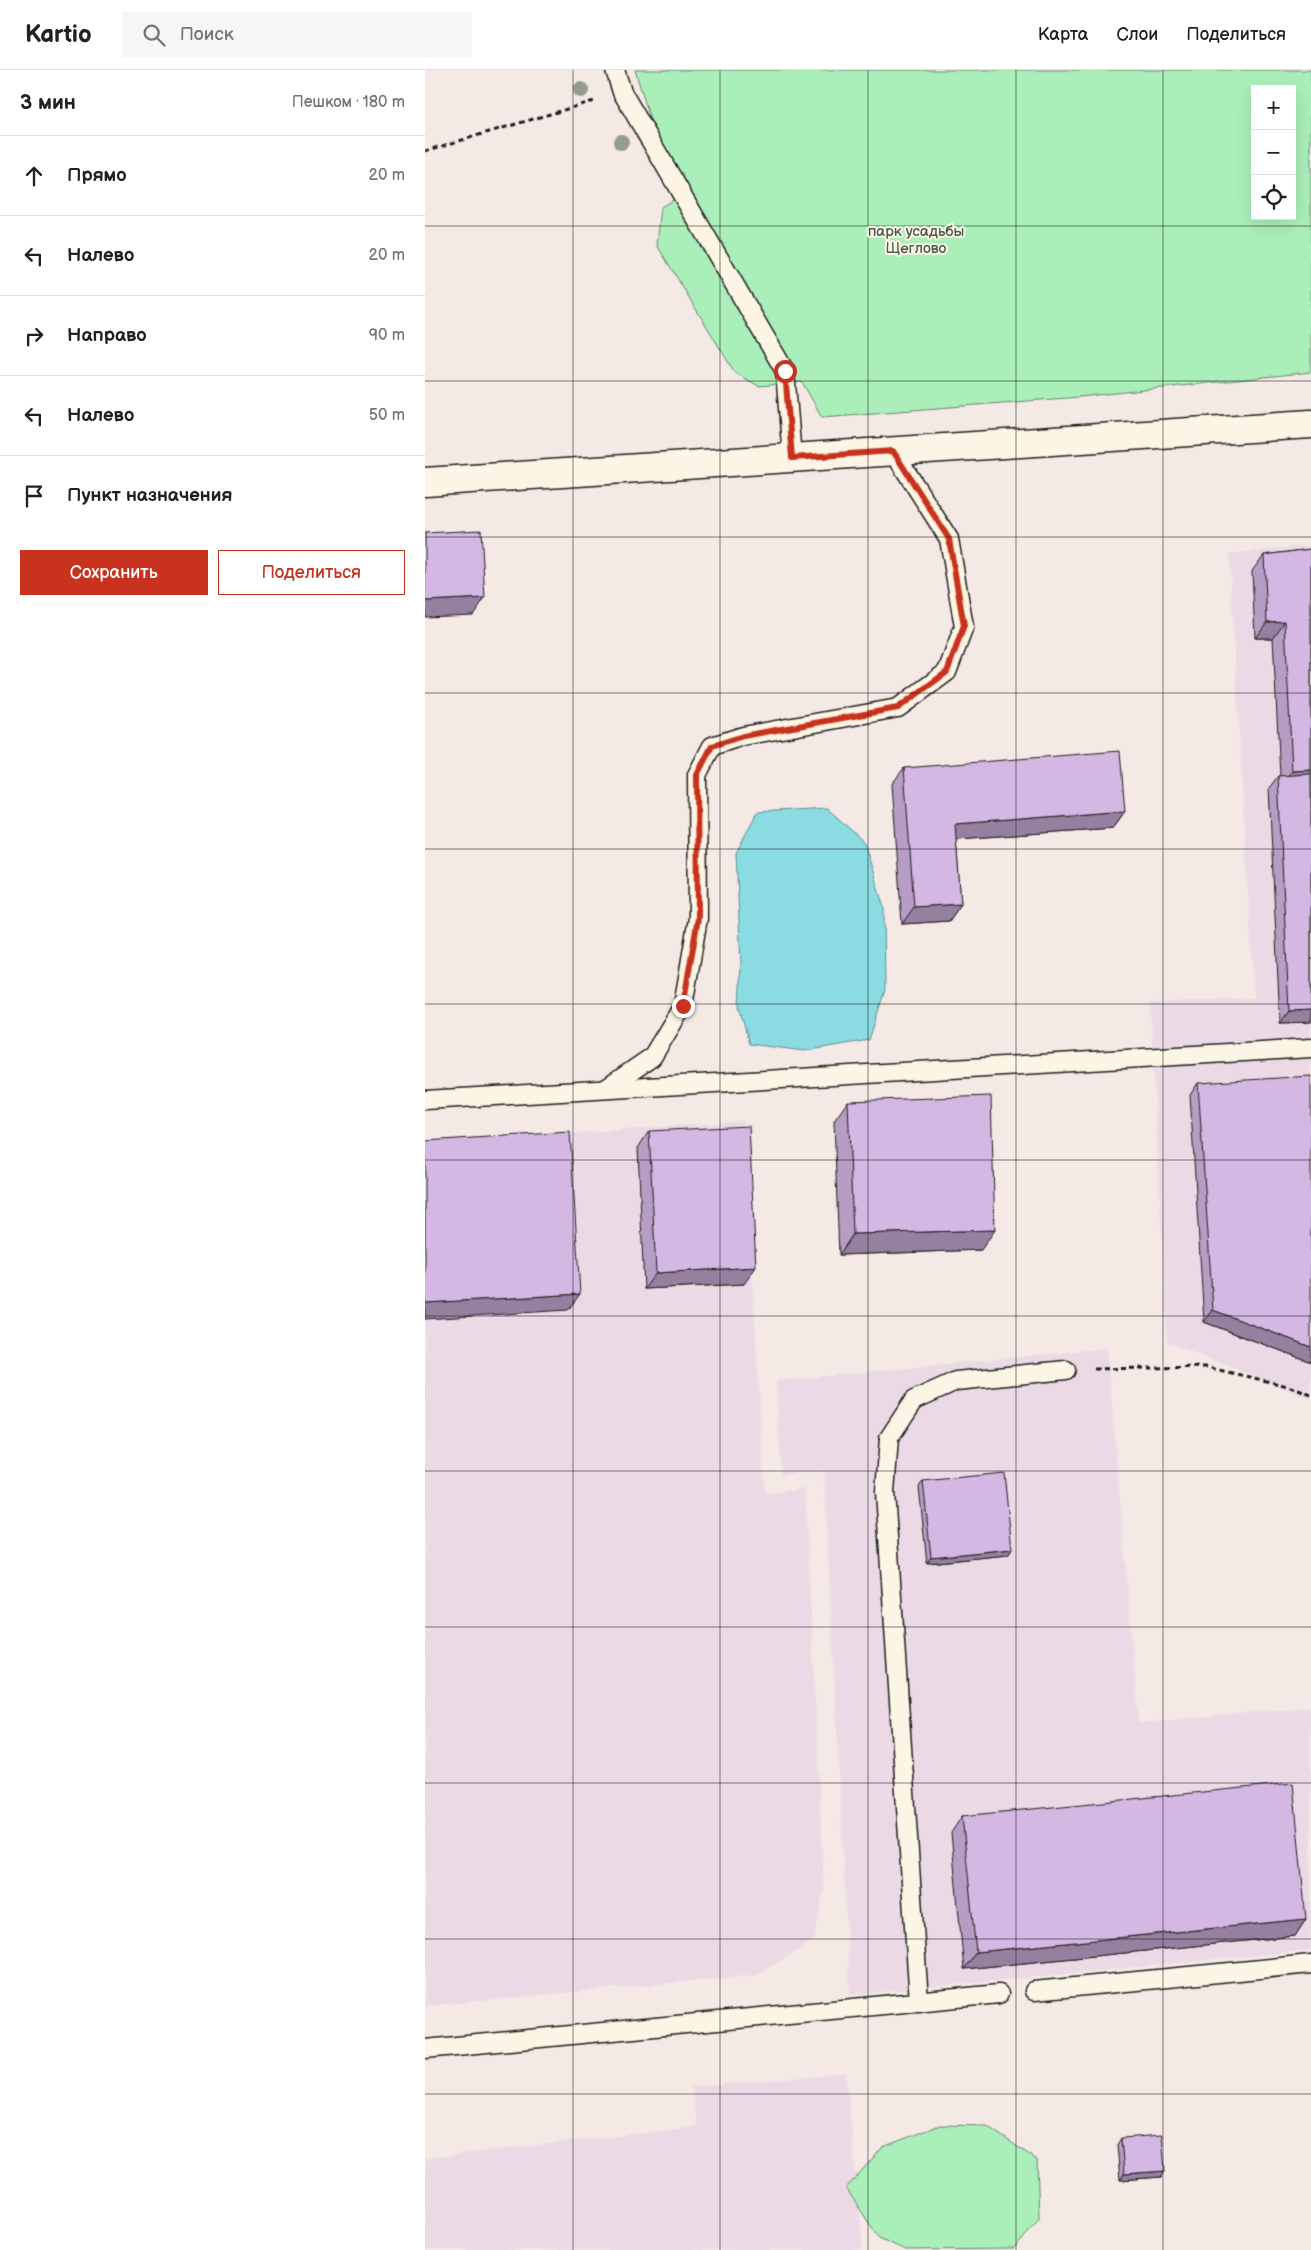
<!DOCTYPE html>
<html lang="ru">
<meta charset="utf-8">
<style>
:root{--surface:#fff;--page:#f6f6f6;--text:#202124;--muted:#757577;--line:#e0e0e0;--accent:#c8321e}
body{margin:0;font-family:"Balsamiq Sans",sans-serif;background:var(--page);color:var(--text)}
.controls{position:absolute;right:15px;top:15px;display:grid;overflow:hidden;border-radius:0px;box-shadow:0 5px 20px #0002}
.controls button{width:45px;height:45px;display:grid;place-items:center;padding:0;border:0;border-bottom:1px solid var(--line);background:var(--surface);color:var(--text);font:25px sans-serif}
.stop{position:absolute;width:15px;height:15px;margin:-11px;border:4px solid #c8321e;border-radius:50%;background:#fff}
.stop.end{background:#c8321e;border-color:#fff;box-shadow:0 1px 5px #0008}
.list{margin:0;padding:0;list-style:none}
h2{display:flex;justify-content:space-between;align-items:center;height:65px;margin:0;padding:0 20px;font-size:21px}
h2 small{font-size:16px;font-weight:400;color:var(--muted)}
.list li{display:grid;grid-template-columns:32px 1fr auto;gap:15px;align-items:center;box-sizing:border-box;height:80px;padding:0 20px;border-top:1px solid var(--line)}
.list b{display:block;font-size:19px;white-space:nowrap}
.list em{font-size:16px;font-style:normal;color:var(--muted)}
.actions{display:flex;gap:10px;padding:15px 20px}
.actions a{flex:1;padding:11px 0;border:1px solid var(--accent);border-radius:0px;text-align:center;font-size:18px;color:var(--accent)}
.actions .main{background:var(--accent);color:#fff}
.icon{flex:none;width:28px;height:28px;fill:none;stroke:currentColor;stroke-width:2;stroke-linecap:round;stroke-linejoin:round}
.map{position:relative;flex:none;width:886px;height:2180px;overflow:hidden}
header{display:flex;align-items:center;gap:30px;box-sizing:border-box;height:70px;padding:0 25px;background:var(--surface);border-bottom:1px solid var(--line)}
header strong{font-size:24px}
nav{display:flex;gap:28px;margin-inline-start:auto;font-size:18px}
.search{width:350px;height:45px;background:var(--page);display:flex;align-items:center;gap:12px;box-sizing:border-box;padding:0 18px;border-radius:0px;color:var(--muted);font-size:19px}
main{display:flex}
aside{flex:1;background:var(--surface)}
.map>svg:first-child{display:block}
.built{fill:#ebdae5}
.green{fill:#aaefba;stroke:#63866b;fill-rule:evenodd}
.water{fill:#8adce2;stroke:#5e8f93}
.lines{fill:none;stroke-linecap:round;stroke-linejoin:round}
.service-casing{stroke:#1c1c1c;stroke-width:21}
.secondary-casing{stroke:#1c1c1c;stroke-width:31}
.path{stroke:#1c1c1c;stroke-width:3;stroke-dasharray:5 4;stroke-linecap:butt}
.service{stroke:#fcf5e5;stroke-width:18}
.secondary{stroke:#fcf5e5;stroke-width:28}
.tree{fill:#959b90}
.wall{fill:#b79dc4;stroke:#1c1c1c}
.shaded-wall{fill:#9580a0;stroke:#1c1c1c}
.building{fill:#d5b7e4;stroke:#1c1c1c}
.route{stroke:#c8321e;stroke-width:6}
.grid{fill:none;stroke:#1c1c1c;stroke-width:1;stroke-opacity:0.55}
.labels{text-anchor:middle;stroke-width:4;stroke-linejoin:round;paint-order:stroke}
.park-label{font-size:15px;fill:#475b4b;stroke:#fcf5e5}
</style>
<header>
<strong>Kartio</strong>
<div class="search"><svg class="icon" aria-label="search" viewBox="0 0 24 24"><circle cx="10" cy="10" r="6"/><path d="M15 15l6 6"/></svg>Поиск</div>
<nav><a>Карта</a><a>Слои</a><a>Поделиться</a></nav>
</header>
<main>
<aside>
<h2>3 мин<small>Пешком · 180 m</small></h2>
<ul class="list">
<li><svg class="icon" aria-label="ahead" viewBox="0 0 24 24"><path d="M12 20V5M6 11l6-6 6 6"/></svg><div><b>Прямо</b></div><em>20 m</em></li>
<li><svg class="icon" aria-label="left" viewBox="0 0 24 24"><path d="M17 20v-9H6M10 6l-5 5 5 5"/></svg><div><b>Налево</b></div><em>20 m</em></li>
<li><svg class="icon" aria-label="right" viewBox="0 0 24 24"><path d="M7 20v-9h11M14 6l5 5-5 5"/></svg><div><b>Направо</b></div><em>90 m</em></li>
<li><svg class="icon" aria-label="left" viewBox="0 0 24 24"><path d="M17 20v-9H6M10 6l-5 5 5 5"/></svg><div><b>Налево</b></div><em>50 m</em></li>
<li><svg class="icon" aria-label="arrive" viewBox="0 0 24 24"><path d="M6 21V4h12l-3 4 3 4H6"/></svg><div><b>Пункт назначения</b></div></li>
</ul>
<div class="actions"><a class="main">Сохранить</a><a>Поделиться</a></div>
</aside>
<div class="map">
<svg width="886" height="2180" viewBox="0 0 886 2180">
<rect width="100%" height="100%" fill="#f4e9e5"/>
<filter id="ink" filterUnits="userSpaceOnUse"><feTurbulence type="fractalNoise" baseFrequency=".02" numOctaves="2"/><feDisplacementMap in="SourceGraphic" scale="10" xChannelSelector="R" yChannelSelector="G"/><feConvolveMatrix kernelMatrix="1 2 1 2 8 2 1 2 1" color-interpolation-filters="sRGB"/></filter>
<g filter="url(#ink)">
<path class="built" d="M 886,475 L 886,1329 L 742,1272 L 725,933 L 829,928 L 804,484 Z
M 318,1051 L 340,1423 L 380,1419 L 399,1818 L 389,1870 L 332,1905 L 0,1936 L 0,1074 Z
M 682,1278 L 714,1653 L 886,1637 L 886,1880 L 425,1925 L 399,1401 L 356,1405 L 351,1311 Z
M 421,2004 L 438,2180 L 0,2180 L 0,2088 L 272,2057 L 266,2017 Z"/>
<path class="green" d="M 210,0 L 886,0 L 886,302 L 654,327 L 397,347 L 377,312 L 334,316 L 310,303 L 232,175 L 236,137 L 264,120 L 228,59 ZM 830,19 L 867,19 L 867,146 L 830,146 Z
M 515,2055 L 562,2056 L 612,2090 L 614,2148 L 590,2179 L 480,2180 L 454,2168 L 421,2118 L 458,2077 Z"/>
<path class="water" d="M 402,738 L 439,772 L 459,838 L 460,920 L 444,970 L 379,981 L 324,974 L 314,936 L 316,895 L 311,783 L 332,742 Z"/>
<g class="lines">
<g class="service-casing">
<path id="service" d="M 190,0 L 197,22 L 360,301 L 367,388
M 182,1018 L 227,987 L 258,936 L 273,848 L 272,705 L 287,676 L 318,666 L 473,638 L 522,602 L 539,557 L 524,469 L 468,381
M 0,1030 L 886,978
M 609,1921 L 886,1894
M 494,1932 L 460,1422 L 464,1368 L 489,1330 L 531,1311 L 641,1300
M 0,1979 L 574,1924"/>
</g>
<g class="secondary-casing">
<path id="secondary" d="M 0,412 L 886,354"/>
</g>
<path class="path" d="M 0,81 L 169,31
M 669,1299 L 781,1297 L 863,1316 L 886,1325"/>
<use href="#service" class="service"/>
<use href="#secondary" class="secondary"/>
</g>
<g class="tree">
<circle cx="156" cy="20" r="8"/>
<circle cx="196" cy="72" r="8"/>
</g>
<path class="wall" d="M 886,479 L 886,952 L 855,953 L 844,718 L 853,706 L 855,706 L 848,568 L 830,568 L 827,501 L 839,485 Z
M 479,698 L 700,741 L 688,758 L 531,769 L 536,834 L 524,851 L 477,854 L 467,714 Z
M 773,1013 L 886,1292 L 779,1252 L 765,1025 Z
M 423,1031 L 556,1180 L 414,1185 L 409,1051 Z
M 224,1061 L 319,1214 L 219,1219 L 213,1078 Z
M 498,1411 L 587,1479 L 583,1485 L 502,1493 L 494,1417 Z
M 537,1746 L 881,1849 L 870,1866 L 539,1899 L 526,1763 Z
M 696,2068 L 740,2101 L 736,2107 L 695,2110 L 692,2075 Z"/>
<path class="shaded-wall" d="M 60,528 L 48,545 L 0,547 L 0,531 Z
M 860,551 L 848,568 L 830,568 L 842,552 Z
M 886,700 L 886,716 L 855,717 L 867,701 Z
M 700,741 L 688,758 L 518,770 L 530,754 Z
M 536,834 L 524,851 L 477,854 L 489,837 Z
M 886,940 L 886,952 L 855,953 L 864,941 Z
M 570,1160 L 556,1180 L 414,1185 L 428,1164 Z
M 331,1197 L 319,1214 L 219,1219 L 231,1203 Z
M 155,1224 L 143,1240 L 0,1249 L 0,1233 Z
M 788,1240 L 886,1277 L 886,1292 L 779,1252 Z
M 587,1479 L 583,1485 L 502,1493 L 506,1487 Z
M 881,1849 L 870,1866 L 539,1899 L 551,1882 Z
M 740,2101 L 736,2107 L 695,2110 L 699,2104 Z"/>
<path class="building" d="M 56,460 L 60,528 L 0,531 L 0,463 Z
M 886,479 L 886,700 L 867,701 L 860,551 L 842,552 L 839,485 Z
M 695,681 L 700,741 L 530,754 L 536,834 L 489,837 L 479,698 Z
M 886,704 L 886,940 L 864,941 L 853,706 Z
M 886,1006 L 886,1277 L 788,1240 L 773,1013 Z
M 566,1026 L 570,1160 L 428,1164 L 423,1031 Z
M 324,1056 L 331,1197 L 231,1203 L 224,1061 Z
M 145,1062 L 155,1224 L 0,1233 L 0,1071 Z
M 579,1403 L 587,1479 L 506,1487 L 498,1411 Z
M 868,1713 L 881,1849 L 551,1882 L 537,1746 Z
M 737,2065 L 740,2101 L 699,2104 L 696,2068 Z"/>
</g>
<g class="lines" filter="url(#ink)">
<path class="route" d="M 258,936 L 273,848 L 272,705 L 287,676 L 318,666 L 473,638 L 522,602 L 539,556 L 524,469 L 468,381 L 367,388 L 360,301"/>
</g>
<path class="grid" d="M 148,0 L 148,2180M 295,0 L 295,2180M 443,0 L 443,2180M 591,0 L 591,2180M 738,0 L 738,2180M 0,156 L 886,156M 0,311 L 886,311M 0,467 L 886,467M 0,623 L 886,623M 0,779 L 886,779M 0,934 L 886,934M 0,1090 L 886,1090M 0,1246 L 886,1246M 0,1401 L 886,1401M 0,1557 L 886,1557M 0,1713 L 886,1713M 0,1869 L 886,1869M 0,2024 L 886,2024"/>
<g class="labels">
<g class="park-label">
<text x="491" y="166">парк усадьбы<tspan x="491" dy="17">Щеглово</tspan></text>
</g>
</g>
</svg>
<div class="controls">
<button>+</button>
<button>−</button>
<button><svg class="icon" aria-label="locate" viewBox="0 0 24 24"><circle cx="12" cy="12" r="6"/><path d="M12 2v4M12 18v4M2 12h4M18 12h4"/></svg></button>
</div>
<div class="stop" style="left:360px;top:301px"></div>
<div class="stop end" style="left:258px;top:936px"></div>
</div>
</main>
